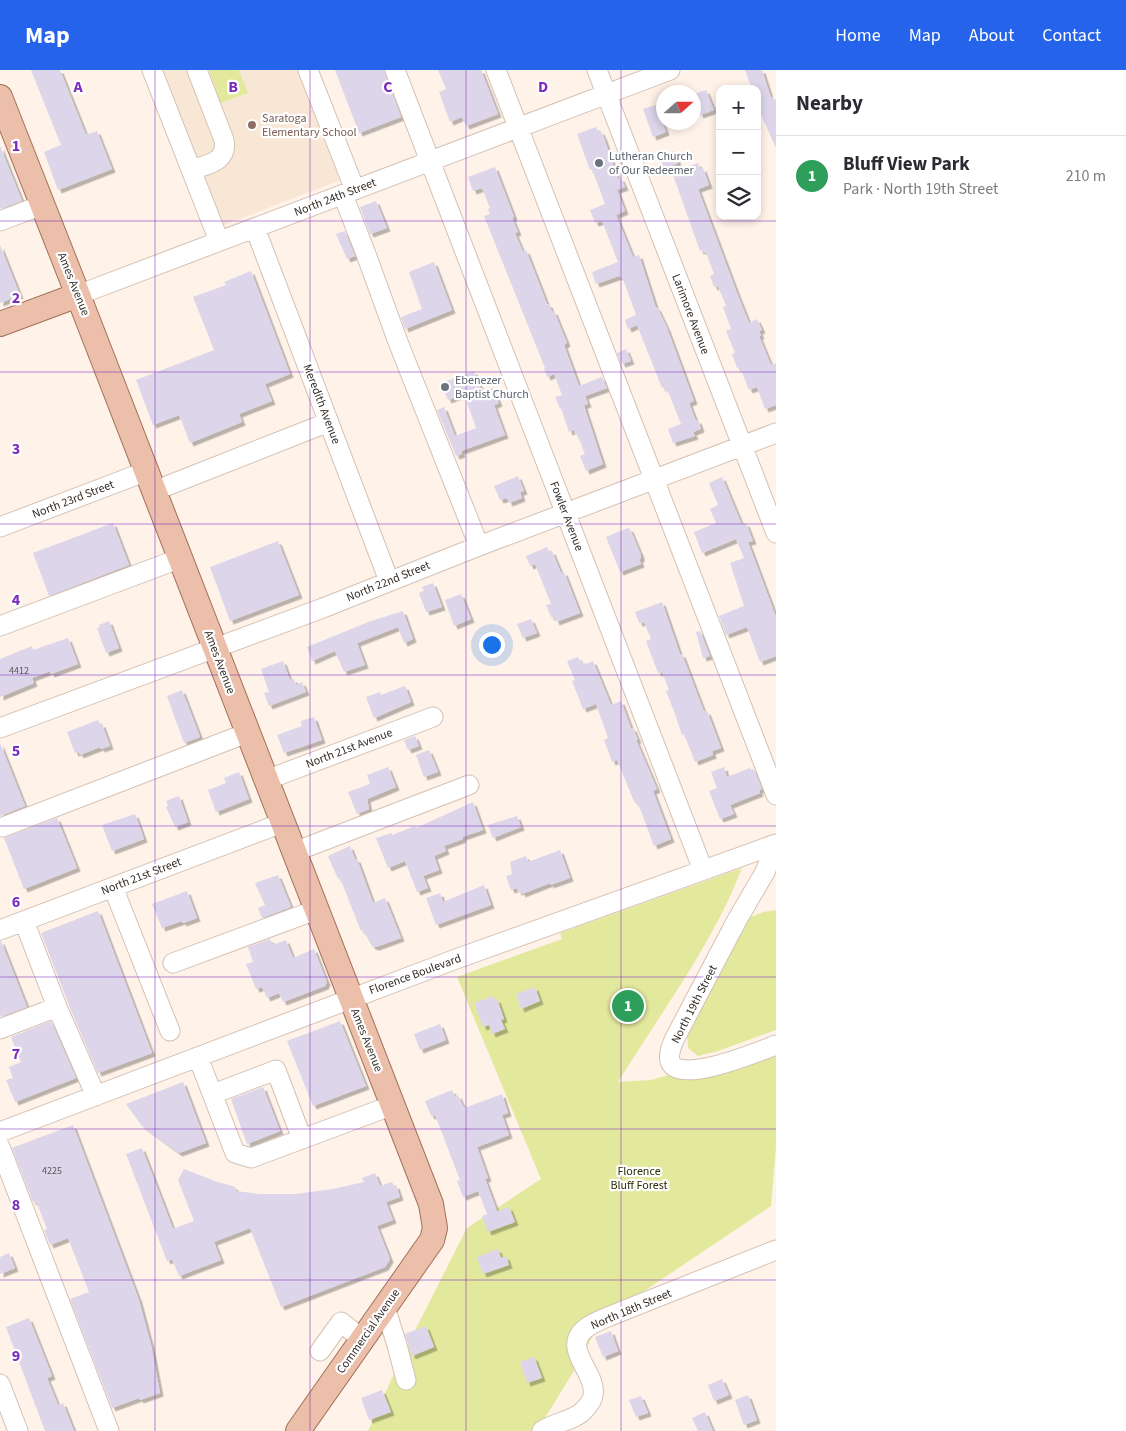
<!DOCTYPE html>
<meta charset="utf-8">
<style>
:root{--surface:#fff;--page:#f2f2f3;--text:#2b2b33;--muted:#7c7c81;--line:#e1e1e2;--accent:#2563eb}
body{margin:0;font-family:"Source Sans 3",sans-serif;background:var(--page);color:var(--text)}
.controls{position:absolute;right:15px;top:15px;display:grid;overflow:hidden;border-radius:10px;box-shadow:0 2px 8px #0003}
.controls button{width:45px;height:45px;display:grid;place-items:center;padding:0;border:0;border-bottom:1px solid var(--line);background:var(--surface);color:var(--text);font:25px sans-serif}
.compass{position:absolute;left:656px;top:15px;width:45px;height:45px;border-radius:50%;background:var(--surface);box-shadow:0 2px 8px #0003;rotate:69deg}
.you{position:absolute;left:491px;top:574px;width:18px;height:18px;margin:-12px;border:4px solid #fff;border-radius:50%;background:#1a73e8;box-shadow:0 0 0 8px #1a73e833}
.badge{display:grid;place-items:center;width:32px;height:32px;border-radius:50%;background:var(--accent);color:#fff;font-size:16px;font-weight:700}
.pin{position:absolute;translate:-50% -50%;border:2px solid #fff;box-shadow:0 1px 5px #0006}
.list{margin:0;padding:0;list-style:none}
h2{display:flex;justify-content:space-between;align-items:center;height:65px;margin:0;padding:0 20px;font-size:21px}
h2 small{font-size:16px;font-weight:400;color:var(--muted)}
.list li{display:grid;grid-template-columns:32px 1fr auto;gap:15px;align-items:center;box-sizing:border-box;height:80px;padding:0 20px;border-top:1px solid var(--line)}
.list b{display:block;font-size:19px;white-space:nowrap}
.list p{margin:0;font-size:16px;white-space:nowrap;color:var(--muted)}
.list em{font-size:16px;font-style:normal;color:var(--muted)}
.icon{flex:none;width:28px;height:28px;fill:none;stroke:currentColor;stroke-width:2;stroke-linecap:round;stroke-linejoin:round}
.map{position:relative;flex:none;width:776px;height:1361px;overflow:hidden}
header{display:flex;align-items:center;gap:30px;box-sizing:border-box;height:70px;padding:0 25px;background:var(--accent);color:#fff}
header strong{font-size:24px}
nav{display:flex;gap:28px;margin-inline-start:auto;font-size:18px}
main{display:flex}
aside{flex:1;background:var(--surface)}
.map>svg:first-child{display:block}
.education{fill:#f9e7d6}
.green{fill:#e2e99c}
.building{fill:#ddd5ea;filter:url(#shadow)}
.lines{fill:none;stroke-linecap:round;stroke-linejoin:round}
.minor-casing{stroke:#d4c1b2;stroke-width:21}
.major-casing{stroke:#a37058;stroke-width:26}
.minor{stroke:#fff;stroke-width:19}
.major{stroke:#ebbfaa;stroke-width:24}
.grid{fill:none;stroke:#7b2cbf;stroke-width:1;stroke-opacity:0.55}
.education-dot{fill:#8d6e63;stroke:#fff;stroke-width:2}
.worship-dot{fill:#6b7280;stroke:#fff;stroke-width:2}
.labels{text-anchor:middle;stroke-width:4.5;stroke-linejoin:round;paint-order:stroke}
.number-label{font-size:10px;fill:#5f5758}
.education-label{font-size:12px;fill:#785e54;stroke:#fff;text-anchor:start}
.worship-label{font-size:12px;fill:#5b616d;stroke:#fff;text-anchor:start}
.street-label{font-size:12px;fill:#352d28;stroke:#fff}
.park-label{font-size:12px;fill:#2a2c03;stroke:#fff}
.grid-label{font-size:16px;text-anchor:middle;font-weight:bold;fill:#7b2cbf;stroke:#fff;stroke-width:4.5;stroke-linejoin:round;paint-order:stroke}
</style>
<header>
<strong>Map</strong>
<nav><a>Home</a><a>Map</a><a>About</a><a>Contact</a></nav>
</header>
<main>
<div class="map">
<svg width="776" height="1361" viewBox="0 0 776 1361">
<defs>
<filter id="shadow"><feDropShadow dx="3.5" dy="3.5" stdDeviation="0" flood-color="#0004"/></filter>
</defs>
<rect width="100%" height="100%" fill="#fef2e9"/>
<path class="education" d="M 161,0 L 300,0 L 343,109 L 222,156 Z"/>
<path class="green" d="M 209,0 L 239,0 L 248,23 L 221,33 Z
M 742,798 C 712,876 661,942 618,1012 L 651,1010 L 776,975 L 776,1076 L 771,1136 L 601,1250 L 580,1291 L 537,1361 L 368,1361 L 403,1284 L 467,1158 L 541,1109 L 457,907 L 562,869 L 560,863 Z
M 776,840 L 776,960 L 718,981 L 698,986 L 688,978 L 687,965 L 748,848 L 763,842 Z"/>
<path class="building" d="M 31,0 L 60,0 L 86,65 L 97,61 L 112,99 L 58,120 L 44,82 L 61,75 Z
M 335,0 L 384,0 L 401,47 L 359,63 Z
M 438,0 L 481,0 L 498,44 L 466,56 L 462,47 L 450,52 L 439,22 L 446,19 Z
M 745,0 L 762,0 L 771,28 L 773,27 L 774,30 L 776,29 L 776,78 L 757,36 L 757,19 L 752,19 Z
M 706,20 L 714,40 L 700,45 L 697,37 L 694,39 L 694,24 Z
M 656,35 L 666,62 L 653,67 L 643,39 Z
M 596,57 L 598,62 L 601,61 L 604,68 L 618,109 L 621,108 L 625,117 L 617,120 L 625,141 L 616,145 L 633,187 L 639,185 L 656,238 L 657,237 L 667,258 L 694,331 L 689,333 L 696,351 L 698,350 L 701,359 L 693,362 L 695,366 L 673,373 L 668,359 L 681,354 L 668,321 L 666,321 L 664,317 L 662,318 L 637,255 L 628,259 L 625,250 L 636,245 L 623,209 L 619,206 L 596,214 L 592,202 L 618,192 L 602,151 L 595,153 L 590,140 L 605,134 L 592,99 L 590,100 L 577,64 Z
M 0,76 L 22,131 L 0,139 Z
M 674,81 L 678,93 L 664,99 L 660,86 Z
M 698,93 L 700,99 L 703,98 L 709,115 L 698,119 L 737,223 L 749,253 L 757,249 L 762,260 L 759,261 L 761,266 L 759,266 L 771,295 L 776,293 L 776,335 L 765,339 L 757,317 L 749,320 L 740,297 L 737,298 L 732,284 L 735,283 L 726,261 L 731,259 L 723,237 L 726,236 L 718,216 L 714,217 L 710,206 L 714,204 L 706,182 L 704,183 L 703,180 L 700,181 L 672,102 Z
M 495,97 L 514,147 L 512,148 L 518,162 L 515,163 L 523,182 L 526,180 L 547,234 L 549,234 L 552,242 L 554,241 L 567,273 L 564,275 L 579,316 L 602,307 L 607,318 L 585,326 L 588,334 L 584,335 L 585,339 L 603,394 L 586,401 L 580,386 L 585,384 L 577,364 L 575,365 L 574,360 L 569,362 L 561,338 L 560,339 L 555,327 L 562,325 L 554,304 L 547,307 L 544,298 L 545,298 L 484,146 L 490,144 L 488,139 L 490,138 L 482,118 L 473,121 L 468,107 Z
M 376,131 L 387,158 L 370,164 L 360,137 Z
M 345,161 L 355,186 L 347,189 L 336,164 Z
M 0,175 L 20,225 L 0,233 Z
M 434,192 L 452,240 L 405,259 L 401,247 L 422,239 L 409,202 Z
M 251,201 L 290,304 L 265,314 L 272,331 L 239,344 L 242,352 L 190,373 L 179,345 L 153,355 L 136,310 L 214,280 L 193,227 L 226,215 L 224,212 Z
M 626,279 L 631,291 L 622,294 L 617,283 Z
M 474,301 L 482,322 L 493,318 L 499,333 L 494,335 L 505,365 L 461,381 L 462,384 L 456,386 L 437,340 L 444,337 L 455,366 L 476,358 L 464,324 L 448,330 L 441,313 Z
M 518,406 L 524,421 L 520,422 L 522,428 L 509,433 L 507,428 L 500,430 L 494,416 Z
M 722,407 L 742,455 L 746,453 L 753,471 L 748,472 L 776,547 L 776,586 L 760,592 L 747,557 L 726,565 L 719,546 L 744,536 L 730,493 L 744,488 L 736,469 L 702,483 L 694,462 L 716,453 L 710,439 L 718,435 L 709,413 Z
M 113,453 L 129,495 L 49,526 L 33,483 Z
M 628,458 L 630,459 L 641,485 L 641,489 L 639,489 L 641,494 L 620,502 L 606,467 Z
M 278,471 L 299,525 L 230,551 L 210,497 Z
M 547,477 L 549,482 L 552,481 L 561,503 L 564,502 L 580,543 L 556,552 L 554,546 L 551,547 L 546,535 L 551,534 L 535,494 L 530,496 L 526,486 Z
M 433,513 L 442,537 L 426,542 L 419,523 L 424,521 L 422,517 Z
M 461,524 L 471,549 L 454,556 L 445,530 Z
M 662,532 L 680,584 L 682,584 L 703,639 L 705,642 L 707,641 L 721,678 L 712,681 L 713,685 L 695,692 L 684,664 L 682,665 L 675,644 L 666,621 L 669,620 L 662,602 L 658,603 L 646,571 L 651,569 L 644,552 L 639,553 L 635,542 Z
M 403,541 L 413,569 L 404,573 L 398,557 L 357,573 L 365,595 L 344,602 L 335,581 L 312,591 L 307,577 L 371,551 Z
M 531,549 L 537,563 L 523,568 L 517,554 Z
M 109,551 L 119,578 L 106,583 L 97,558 L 100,557 L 99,555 Z
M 700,561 L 710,586 L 703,588 L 696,562 Z
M 68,568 L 78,594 L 51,604 L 50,601 L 32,608 L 34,613 L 0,627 L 0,589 L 32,576 L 33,580 Z
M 578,587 L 580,591 L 582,590 L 584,595 L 593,591 L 611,635 L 621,631 L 631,658 L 633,658 L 638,670 L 636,670 L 657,719 L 653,721 L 671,769 L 654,776 L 638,733 L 636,734 L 633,729 L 617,690 L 612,692 L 604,670 L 608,668 L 596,634 L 583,639 L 572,611 L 575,610 L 567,591 Z
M 283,591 L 290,610 L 294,609 L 296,615 L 302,612 L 306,622 L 269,636 L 264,623 L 269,622 L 261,599 Z
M 405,616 L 411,632 L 374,648 L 366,627 L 380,622 L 381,625 Z
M 182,620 L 200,667 L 184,673 L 167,626 Z
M 314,647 L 322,670 L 284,683 L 277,665 L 302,656 L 301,651 Z
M 98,650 L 100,654 L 102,654 L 110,676 L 101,679 L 100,677 L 80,685 L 79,682 L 75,683 L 67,662 Z
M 415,666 L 419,676 L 408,680 L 404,670 Z
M 0,673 L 25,736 L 0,746 Z
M 429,680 L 438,702 L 424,707 L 416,685 Z
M 388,697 L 396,717 L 367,729 L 369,739 L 357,744 L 348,722 L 370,714 L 367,705 Z
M 724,697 L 727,707 L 750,698 L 751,700 L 754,699 L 762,719 L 759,720 L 760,723 L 730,735 L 734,744 L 720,749 L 709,721 L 717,718 L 711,702 Z
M 239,702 L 249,729 L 216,742 L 208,720 L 226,713 L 224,708 Z
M 179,726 L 188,752 L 175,757 L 166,737 L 168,736 L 166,731 Z
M 473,732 L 483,760 L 462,767 L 463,769 L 444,776 L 446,781 L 434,786 L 439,800 L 423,806 L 428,818 L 417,822 L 405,791 L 388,798 L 376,768 L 392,763 L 392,765 L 415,756 L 416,758 Z
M 135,744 L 144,769 L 112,781 L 102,755 Z
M 517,746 L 521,757 L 493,768 L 488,755 Z
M 57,748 L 77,798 L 24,819 L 4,768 Z
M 350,776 L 355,789 L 357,789 L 373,833 L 385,828 L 401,868 L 376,877 L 372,876 L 363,860 L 361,861 L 340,808 L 338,809 L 328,786 Z
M 560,780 L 570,808 L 550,815 L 550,813 L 522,824 L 521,821 L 518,822 L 517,818 L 511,820 L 506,806 L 512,804 L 510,792 L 526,786 L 528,792 Z
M 278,805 L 291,837 L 262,848 L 258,838 L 265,835 L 255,813 Z
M 484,815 L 491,835 L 436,855 L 426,828 L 440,823 L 443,832 Z
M 187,821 L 197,848 L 183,853 L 182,851 L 162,858 L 152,834 Z
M 98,841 L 152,983 L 98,1003 L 70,938 L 41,863 Z
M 270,869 L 273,875 L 286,870 L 293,888 L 314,879 L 327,912 L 325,916 L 283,932 L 279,923 L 267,928 L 262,917 L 256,919 L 246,894 L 253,892 L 248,877 Z
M 0,871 L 1,871 L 27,937 L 0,947 Z
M 535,917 L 540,931 L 521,939 L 516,924 Z
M 493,926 L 495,930 L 497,929 L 504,949 L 501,950 L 505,959 L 492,964 L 489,955 L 483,957 L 474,933 Z
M 51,951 L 76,1008 L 15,1032 L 6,1010 L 13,1008 L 9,997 L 21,992 L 11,967 Z
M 340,951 L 366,1016 L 313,1036 L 287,971 Z
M 440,954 L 446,970 L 420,980 L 414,964 Z
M 183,1012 L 206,1073 L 179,1083 L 142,1056 L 126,1034 Z
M 263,1017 L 280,1061 L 247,1074 L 231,1029 Z
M 452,1020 L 455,1027 L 458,1025 L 464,1038 L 502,1024 L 508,1043 L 502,1045 L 509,1065 L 477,1077 L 488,1108 L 485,1109 L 497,1141 L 509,1137 L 515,1152 L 488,1162 L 482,1146 L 487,1144 L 478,1121 L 463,1127 L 457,1111 L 460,1110 L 435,1045 L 431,1046 L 425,1031 Z
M 73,1055 L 139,1230 L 151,1275 L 160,1323 L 140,1330 L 139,1328 L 112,1338 L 70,1229 L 89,1222 L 68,1168 L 50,1175 L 44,1160 L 47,1159 L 36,1131 L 33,1132 L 12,1078 Z
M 142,1078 L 173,1159 L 194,1151 L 178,1110 L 184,1099 L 215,1111 L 235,1117 L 236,1121 L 259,1124 L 295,1124 L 333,1119 L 364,1112 L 362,1108 L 375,1103 L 380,1116 L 392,1112 L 394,1116 L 396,1115 L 400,1127 L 386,1132 L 393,1150 L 377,1156 L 390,1189 L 385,1197 L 281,1237 L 250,1158 L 214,1172 L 221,1190 L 179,1206 L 172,1189 L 167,1191 L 126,1084 Z
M 498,1179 L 501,1188 L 506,1186 L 509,1195 L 483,1204 L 477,1187 Z
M 9,1183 L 15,1198 L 0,1204 L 0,1187 Z
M 29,1248 L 52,1306 L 47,1308 L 58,1335 L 63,1333 L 74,1361 L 45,1361 L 6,1257 Z
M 426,1256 L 434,1277 L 412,1286 L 405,1264 Z
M 611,1261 L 618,1281 L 603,1287 L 595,1267 Z
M 534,1287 L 542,1308 L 527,1313 L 520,1292 Z
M 722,1309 L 729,1325 L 714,1331 L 708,1315 Z
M 382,1320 L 391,1342 L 369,1350 L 361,1328 Z
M 748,1325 L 757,1350 L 744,1355 L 735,1330 Z
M 641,1326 L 648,1343 L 636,1347 L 629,1330 Z
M 705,1342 L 713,1361 L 698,1361 L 692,1348 Z"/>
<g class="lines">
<g class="minor-casing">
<path id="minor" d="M 152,0 L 219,171
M 308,0 L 355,120
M 395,0 L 703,800
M 496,0 L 776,725
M 597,0 L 776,463
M 191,100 C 208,94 228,92 224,70 L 197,0
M 343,125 L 366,184 L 398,272 L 479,476
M 0,151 L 42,135
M 255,158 L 389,511
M 78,225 L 670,0
M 154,421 L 329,352
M 0,457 L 147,401
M 0,556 L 181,488
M 0,658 L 323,538 L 479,476 L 776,363
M 266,710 L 433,647
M 3,757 L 247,663
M 771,776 L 769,792 L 765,802 L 737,850 L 675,968 C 672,975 668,983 670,991 C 677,1016 760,981 776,975
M 294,782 L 469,715
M 113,817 L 170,961
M 24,851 L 57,937 L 96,1026
M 0,860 L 282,753
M 173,893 L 316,840
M 0,959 L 57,937
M 198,987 L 235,1083 L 251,1088 L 393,1035
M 213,1024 L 276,1000 L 302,1069
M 0,1062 L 456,889 L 776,774
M 0,1077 L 109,1361
M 385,1237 L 397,1275 L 406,1310
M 320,1281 L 341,1252 L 362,1269
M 0,1314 L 18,1361
M 542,1361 C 553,1353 575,1350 583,1341 C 587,1337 593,1330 593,1325 C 598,1302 557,1277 589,1256 C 595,1252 603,1249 610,1246 L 776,1180"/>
</g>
<g class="major-casing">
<path id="major" d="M 0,27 L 78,225 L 431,1134 L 435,1158 L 432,1170 L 298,1361
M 0,254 L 78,225"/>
</g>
<use href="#minor" class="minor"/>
<use href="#major" class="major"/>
</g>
<path class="grid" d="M 155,0 L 155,1361M 310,0 L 310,1361M 466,0 L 466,1361M 621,0 L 621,1361M 0,151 L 776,151M 0,302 L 776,302M 0,454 L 776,454M 0,605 L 776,605M 0,756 L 776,756M 0,907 L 776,907M 0,1059 L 776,1059M 0,1210 L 776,1210"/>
<circle class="education-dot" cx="252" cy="55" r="5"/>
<g class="worship-dot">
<circle cx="599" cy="93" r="5"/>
<circle cx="445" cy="317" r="5"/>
</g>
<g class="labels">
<g class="number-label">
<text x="19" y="604">4412</text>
<text x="52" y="1104">4225</text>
</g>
<g class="education-label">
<text x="262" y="52">Saratoga<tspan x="262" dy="14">Elementary School</tspan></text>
</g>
<g class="worship-label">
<text x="609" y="90">Lutheran Church<tspan x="609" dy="14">of Our Redeemer</tspan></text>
<text x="455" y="314">Ebenezer<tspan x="455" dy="14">Baptist Church</tspan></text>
</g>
<g class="street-label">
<text transform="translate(335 127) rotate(-21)" y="4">North 24th Street</text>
<text transform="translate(74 214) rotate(68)" y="4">Ames Avenue</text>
<text transform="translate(691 244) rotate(69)" y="4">Larimore Avenue</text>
<text transform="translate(322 334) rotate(69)" y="4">Meredith Avenue</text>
<text transform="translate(73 429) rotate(-21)" y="4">North 23rd Street</text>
<text transform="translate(567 446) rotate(69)" y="4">Fowler Avenue</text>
<text transform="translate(388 511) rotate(-22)" y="4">North 22nd Street</text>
<text transform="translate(220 592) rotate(69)" y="4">Ames Avenue</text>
<text transform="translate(349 678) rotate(-21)" y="4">North 21st Avenue</text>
<text transform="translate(141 806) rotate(-21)" y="4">North 21st Street</text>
<text transform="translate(415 904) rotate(-20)" y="4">Florence Boulevard</text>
<text transform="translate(694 934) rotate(-63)" y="4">North 19th Street</text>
<text transform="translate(367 970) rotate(68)" y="4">Ames Avenue</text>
<text transform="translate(631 1239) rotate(-23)" y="4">North 18th Street</text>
<text transform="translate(368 1261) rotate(-55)" y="4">Commercial Avenue</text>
</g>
<g class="park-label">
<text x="639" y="1105">Florence<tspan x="639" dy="14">Bluff Forest</tspan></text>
</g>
</g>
<g class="grid-label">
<text x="78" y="22">A</text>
<text x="233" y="22">B</text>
<text x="388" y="22">C</text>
<text x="543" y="22">D</text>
<text x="16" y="81">1</text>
<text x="16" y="233">2</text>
<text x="16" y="384">3</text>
<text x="16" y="535">4</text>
<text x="16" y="686">5</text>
<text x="16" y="837">6</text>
<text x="16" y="989">7</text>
<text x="16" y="1140">8</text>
<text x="16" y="1291">9</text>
</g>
</svg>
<div class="controls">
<button>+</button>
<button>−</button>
<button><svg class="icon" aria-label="layers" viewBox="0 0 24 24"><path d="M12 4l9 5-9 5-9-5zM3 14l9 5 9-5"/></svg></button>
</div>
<svg class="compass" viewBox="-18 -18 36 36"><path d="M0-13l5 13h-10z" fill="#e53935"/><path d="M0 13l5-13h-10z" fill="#7c7c81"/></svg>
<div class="you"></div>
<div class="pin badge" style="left:628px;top:936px;background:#2e9e5b">1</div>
</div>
<aside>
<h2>Nearby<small></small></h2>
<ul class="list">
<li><span class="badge" style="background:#2e9e5b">1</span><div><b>Bluff View Park</b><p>Park · North 19th Street</p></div><em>210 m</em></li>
</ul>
</aside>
</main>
